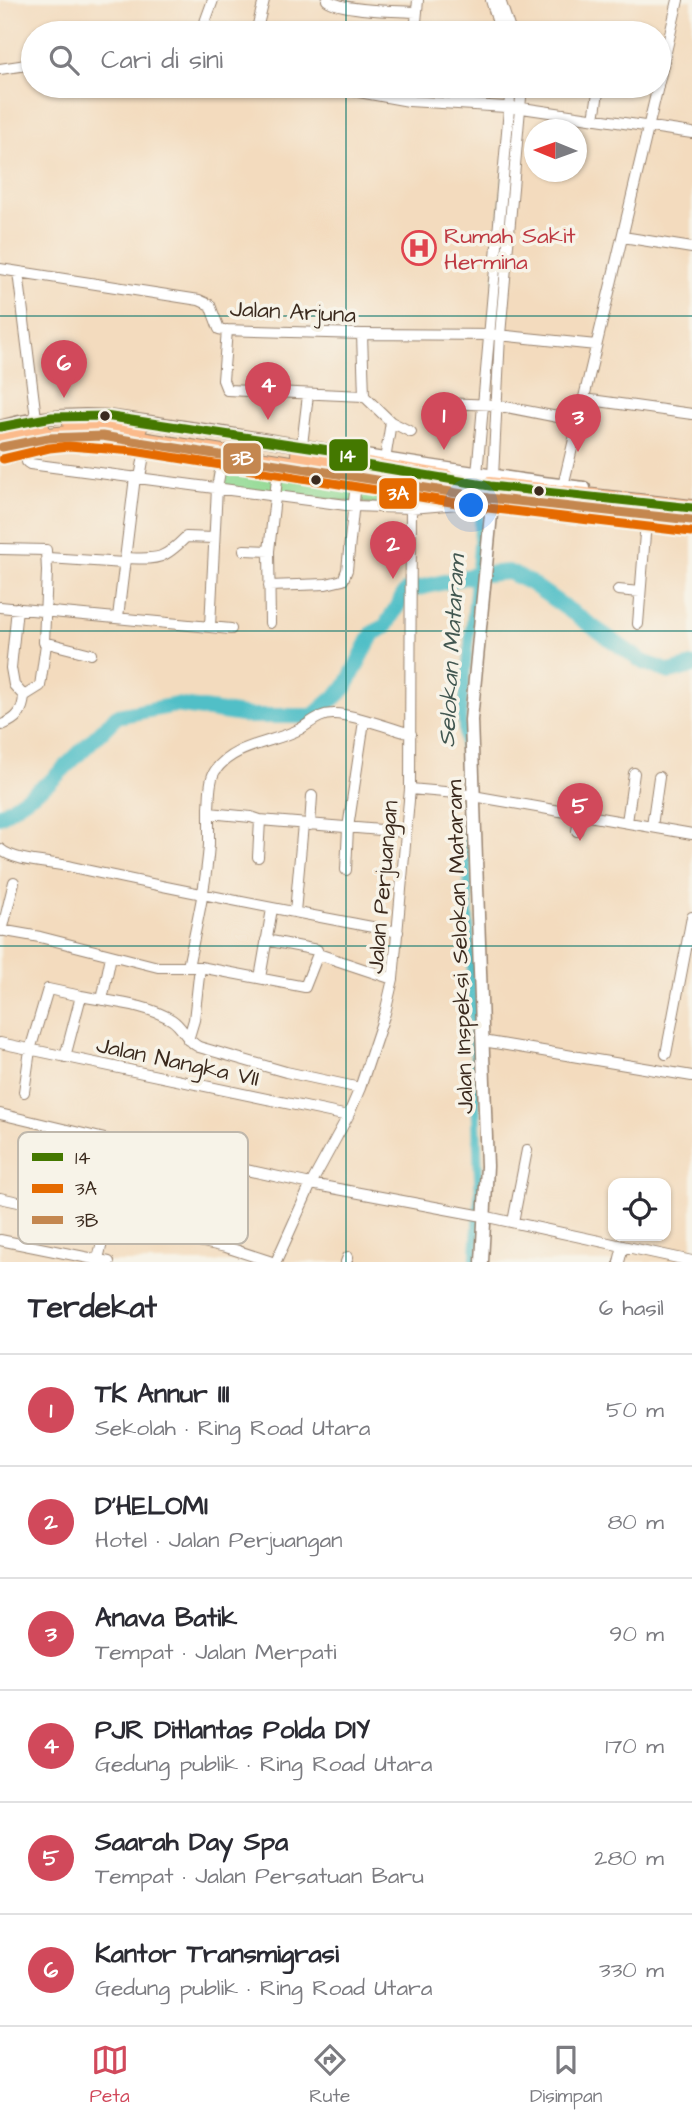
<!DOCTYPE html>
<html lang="id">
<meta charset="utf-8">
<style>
:root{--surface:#fff;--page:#f7f7f7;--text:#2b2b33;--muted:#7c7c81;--line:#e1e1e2;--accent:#d1495b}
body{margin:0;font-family:"Architects Daughter",sans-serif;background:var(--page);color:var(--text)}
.controls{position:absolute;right:21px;bottom:21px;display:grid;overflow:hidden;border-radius:14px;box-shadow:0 2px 5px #0004}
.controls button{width:63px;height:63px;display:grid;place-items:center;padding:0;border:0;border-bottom:2px solid var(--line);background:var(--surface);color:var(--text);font:35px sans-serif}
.compass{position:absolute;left:524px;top:119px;width:63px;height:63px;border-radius:50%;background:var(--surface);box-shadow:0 2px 5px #0004;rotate:271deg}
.you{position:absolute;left:472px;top:506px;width:24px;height:24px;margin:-18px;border:5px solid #fff;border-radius:50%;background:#1a73e8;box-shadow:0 0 0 10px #1a73e833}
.badge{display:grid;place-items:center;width:46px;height:46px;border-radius:50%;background:var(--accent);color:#fff;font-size:23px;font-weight:700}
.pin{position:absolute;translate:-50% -58px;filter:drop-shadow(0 2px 4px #0008)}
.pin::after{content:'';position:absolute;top:37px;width:24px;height:21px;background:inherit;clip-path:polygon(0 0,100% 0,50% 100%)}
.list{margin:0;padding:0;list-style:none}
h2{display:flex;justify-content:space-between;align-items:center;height:91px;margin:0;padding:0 28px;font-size:30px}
h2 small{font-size:23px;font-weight:400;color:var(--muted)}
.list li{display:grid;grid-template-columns:46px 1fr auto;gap:21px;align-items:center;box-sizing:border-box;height:112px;padding:0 28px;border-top:2px solid var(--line)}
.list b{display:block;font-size:26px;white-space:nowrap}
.list p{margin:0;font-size:23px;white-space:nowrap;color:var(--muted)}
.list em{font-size:23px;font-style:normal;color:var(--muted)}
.icon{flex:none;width:38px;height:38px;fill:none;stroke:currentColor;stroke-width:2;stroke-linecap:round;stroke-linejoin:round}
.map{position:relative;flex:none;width:692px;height:1262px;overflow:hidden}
.search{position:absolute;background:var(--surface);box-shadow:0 2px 5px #0004;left:21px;right:21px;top:21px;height:77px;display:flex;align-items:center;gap:18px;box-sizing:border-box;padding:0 24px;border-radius:38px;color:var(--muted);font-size:26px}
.sheet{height:763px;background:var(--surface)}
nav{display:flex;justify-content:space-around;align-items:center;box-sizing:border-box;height:98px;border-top:2px solid var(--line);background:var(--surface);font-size:19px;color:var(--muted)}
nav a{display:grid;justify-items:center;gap:4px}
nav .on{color:var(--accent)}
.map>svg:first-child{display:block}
.green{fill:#93da94;stroke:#678259;stroke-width:2}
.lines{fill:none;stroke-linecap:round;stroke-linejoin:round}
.canal{stroke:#51bfc7;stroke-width:9}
.river{stroke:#51bfc7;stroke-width:16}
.minor-casing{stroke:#97826e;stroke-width:12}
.tertiary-casing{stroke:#97826e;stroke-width:15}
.trunk-casing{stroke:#97826e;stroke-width:18}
.minor{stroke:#fff;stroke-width:10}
.tertiary{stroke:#fff;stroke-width:12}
.trunk{stroke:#fbbb8c;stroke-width:16}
.bus-1-casing{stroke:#f7f3e8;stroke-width:14}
.bus-2-casing{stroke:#f7f3e8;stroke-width:14}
.bus-3-casing{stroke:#f7f3e8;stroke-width:14}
.bus-1{stroke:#447800;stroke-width:9}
.bus-2{stroke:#e56a00;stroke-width:9}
.bus-3{stroke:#c48750;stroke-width:9}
.grid{fill:none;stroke:#0f766e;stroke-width:2;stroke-opacity:0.55}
.bus-dot{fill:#3b2a1e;stroke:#f7f3e8;stroke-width:2.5}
.labels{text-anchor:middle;stroke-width:7;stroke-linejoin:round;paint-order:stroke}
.health-label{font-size:23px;fill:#be3a42;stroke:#f7f3e8;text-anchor:start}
.street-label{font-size:23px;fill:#3b2a1e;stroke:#f7f3e8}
.water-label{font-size:24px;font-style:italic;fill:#425751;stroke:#f7f3e8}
.key{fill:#f7f3e8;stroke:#bfb7ab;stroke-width:2}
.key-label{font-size:19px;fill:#3b2a1e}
.line-badge{stroke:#f7f3e8;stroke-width:2.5}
.badge-label{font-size:19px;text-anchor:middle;font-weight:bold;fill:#fff}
</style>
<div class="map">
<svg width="692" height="1262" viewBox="0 0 692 1262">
<rect width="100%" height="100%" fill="#f7f3e8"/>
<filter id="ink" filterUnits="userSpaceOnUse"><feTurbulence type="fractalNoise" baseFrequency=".0143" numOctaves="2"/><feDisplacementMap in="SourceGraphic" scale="14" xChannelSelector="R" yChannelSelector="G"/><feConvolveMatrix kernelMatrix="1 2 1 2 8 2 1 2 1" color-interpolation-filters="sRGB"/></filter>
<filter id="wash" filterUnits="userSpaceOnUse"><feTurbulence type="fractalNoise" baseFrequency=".00686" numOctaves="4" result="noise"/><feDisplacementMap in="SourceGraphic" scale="28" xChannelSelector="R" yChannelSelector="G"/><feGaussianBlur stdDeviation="1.57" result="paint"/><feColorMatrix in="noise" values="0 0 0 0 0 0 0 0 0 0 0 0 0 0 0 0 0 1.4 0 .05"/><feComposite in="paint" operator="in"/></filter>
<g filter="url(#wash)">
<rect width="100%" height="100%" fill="#f3dbbe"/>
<path class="green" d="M 222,460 L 474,501 L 411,508 L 217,488 Z"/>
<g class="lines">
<path class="canal" d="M 492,363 L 515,86
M 474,1262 L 479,1190 L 462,715 L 477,554 L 482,471"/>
<path class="river" d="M 0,816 L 51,781 L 117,716 L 176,705 L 249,716 L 313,716 L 345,688 L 373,633 L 385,627 L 406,591 L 474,575 L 508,572 L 529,582 L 643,662 L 670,672 L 692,666"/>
</g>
</g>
<g filter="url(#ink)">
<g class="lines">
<g class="minor-casing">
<path id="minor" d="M 327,0 C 342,11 397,11 417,12
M 491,0 L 501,33
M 500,0 L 511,33
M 201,33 L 213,0
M 256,33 L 264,0
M 415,33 L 418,0
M 0,69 L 33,64
M 659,82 L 678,0
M 326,86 L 409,101 L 522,108 L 692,133
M 409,101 L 411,86
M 594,119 L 599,86
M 623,237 L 692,248
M 0,269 L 199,300 L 210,305 L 219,329 L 224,330 L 362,334 L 498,335 L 596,345
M 18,272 L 36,418
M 227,330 L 223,380 L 227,390 L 364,396
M 362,334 L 364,396 L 391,422 L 385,460
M 584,399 L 692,414
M 442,403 L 496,405 L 578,421
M 391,422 L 411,432
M 30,445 L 27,462 L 30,464 L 354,506 L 411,508 L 470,503
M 302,445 L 308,395
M 477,474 L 511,86
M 493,477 L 500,335 L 522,86
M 140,478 L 145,449
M 563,486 L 658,86
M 0,549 L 46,550 L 47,571 L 44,642 L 91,654
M 244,550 L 269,551
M 48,558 L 124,563
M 125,558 C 158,559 162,561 186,537 L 214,538
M 269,586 L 326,584 L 343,580 L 347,570 L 356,482
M 618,590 L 640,592
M 0,607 L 231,629
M 118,617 L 135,477
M 270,623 L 269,551 L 278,470
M 638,624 L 646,521
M 210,626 L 217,488 L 222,460
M 24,696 L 40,686 L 46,644
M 2,725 C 17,719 23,712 24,696 L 14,685 L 11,668 L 17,608
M 410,789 L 456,793 L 692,834
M 209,813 L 251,817 L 260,820 L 405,832
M 627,822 L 634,773
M 310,825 L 312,796
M 652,826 L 659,777
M 577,831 L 580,814
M 0,849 C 15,862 51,862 72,867 C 180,891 289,911 398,932
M 258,857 L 260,820
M 346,870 L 348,828 L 364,721
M 295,912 L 303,824
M 0,930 L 40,937 L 158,967 L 200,967 L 305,987 L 318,954 L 317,950 L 266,940
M 2,931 L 14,882
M 318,954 L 393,979
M 188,967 C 196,927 206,886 209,845 C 209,833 209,820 209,808 C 210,797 209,780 215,771 C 233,744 274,743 300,729 C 312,722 319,714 333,714 C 350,713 393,729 411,734
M 260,978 L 272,909
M 81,996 C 111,1002 147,1004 172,1020 C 184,1028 186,1041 199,1047 L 286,1072 L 360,1088
M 102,1000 L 111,956
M 188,1040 L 194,1020 L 200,967
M 483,1041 L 692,1076
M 0,1043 L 348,1116
M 666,1054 L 692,917
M 24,1092 L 30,1050 L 48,989 L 81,996 L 65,1057
M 0,1114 L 126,1144 L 311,1184 L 483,1216 L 692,1261
M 0,1198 L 226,1247 L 272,1262
M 164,1216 L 177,1155
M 513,1222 L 527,1150
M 0,1240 L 109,1262
M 226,1247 L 241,1169
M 98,1259 L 126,1144
M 276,1262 L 311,1184 L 348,1116 L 360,1088 L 385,1013 L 393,979 L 410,789 L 411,491
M 346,1262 L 348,1257
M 619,1262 L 623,1246"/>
</g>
<g class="tertiary-casing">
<path id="tertiary" d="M 0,427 C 35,417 69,414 105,416 C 265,437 424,469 584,488
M 107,444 L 158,451
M 439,496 L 549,511
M 482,1262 L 487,1166 L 471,720 L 492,504"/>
</g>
<g class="trunk-casing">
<path id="trunk" d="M 71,424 L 103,424 L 139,428
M 0,435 L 41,427
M 0,447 L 47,436 L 69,434 L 135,439 L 490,496 L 692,520
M 299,454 L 446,478
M 489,485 L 692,508"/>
</g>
<use href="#minor" class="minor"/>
<use href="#tertiary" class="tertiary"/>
<use href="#trunk" class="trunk"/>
<g class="bus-1-casing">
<path id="bus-1" d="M 0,427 L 52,417 L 105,416 L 349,453 L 347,462 L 490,486 L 692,508"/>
</g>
<g class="bus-2-casing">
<path id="bus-2" d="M 3,459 L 49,448 L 69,446 L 134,451 L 488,508 L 691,532"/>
</g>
<g class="bus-3-casing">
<path id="bus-3" d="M 2,447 L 48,438 L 102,436 L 488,498 L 691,520"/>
</g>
<use href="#bus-1" class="bus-1"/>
<use href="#bus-2" class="bus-2"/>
<use href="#bus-3" class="bus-3"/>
</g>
</g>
<path class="grid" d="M 346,0 L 346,33M 346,86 L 346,1262M 0,316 L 692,316M 0,631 L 692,631M 0,946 L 692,946"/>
<defs>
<g id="hospital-ring" transform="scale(1.75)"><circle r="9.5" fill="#f7f3e8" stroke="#e0444e" stroke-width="1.5"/><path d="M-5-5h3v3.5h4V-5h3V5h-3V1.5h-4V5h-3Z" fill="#e0444e"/></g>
</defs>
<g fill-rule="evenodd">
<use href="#hospital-ring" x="419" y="248"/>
</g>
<g class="bus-dot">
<circle cx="105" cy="416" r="6"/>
<circle cx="316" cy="480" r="6"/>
<circle cx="539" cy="491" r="6"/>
</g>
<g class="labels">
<g class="health-label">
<text x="444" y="243">Rumah Sakit<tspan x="444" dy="26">Hermina</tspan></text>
</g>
<g class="street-label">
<text transform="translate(293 311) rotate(3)" y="8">Jalan Arjuna</text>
<text transform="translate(382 887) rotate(-85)" y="8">Jalan Perjuangan</text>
<text transform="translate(459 947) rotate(-92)" y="8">Jalan Inspeksi Selokan Mataram</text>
<text transform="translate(178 1061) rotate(12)" y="8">Jalan Nangka VII</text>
</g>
<g class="water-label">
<text transform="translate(451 651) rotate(-87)" y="8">Selokan Mataram</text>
</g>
</g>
<rect x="18" y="1132" width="230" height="112" rx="10" class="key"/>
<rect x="32" y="1153" width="31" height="8" fill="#447800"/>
<rect x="32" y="1184" width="31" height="9" fill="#e56a00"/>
<rect x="32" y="1216" width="31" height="8" fill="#c48750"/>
<g class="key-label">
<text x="75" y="1164">14</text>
<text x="75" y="1195">3A</text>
<text x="75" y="1227">3B</text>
</g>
<g class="line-badge">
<rect x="328" y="438" width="41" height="34" rx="7" fill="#447800"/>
<rect x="222" y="442" width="40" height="33" rx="7" fill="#c48750"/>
<rect x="378" y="477" width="40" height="33" rx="7" fill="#e56a00"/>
</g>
<g class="badge-label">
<text x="348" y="462">14</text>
<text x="242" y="465">3B</text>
<text x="398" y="500">3A</text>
</g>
</svg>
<div class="controls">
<button><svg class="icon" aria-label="locate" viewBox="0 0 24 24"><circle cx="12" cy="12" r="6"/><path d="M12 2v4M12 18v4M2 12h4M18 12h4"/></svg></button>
</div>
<svg class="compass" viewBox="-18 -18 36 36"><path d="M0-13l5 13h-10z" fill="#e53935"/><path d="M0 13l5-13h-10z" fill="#7c7c81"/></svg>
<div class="you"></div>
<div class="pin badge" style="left:444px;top:450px">1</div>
<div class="pin badge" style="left:393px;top:579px">2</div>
<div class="pin badge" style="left:578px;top:452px">3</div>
<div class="pin badge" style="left:268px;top:420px">4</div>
<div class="pin badge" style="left:580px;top:841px">5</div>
<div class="pin badge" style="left:64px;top:398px">6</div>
<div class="search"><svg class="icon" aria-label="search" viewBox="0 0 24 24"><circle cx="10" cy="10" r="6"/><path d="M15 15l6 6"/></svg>Cari di sini</div>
</div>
<section class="sheet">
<h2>Terdekat<small>6 hasil</small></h2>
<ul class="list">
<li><span class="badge">1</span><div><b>TK Annur III</b><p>Sekolah · Ring Road Utara</p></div><em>50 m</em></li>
<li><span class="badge">2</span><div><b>D'HELOMI</b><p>Hotel · Jalan Perjuangan</p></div><em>80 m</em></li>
<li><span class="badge">3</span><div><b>Anava Batik</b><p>Tempat · Jalan Merpati</p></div><em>90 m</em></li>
<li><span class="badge">4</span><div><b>PJR Ditlantas Polda DIY</b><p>Gedung publik · Ring Road Utara</p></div><em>170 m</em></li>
<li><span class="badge">5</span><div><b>Saarah Day Spa</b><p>Tempat · Jalan Persatuan Baru</p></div><em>280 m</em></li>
<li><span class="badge">6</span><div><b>Kantor Transmigrasi</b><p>Gedung publik · Ring Road Utara</p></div><em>330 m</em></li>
</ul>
</section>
<nav>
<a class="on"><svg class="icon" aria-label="map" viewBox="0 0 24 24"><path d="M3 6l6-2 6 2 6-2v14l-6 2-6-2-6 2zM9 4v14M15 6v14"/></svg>Peta</a>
<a><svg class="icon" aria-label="directions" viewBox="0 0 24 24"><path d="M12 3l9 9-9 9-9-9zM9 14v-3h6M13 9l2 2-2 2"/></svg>Rute</a>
<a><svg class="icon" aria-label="saved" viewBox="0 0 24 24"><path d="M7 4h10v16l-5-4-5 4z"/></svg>Disimpan</a>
</nav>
